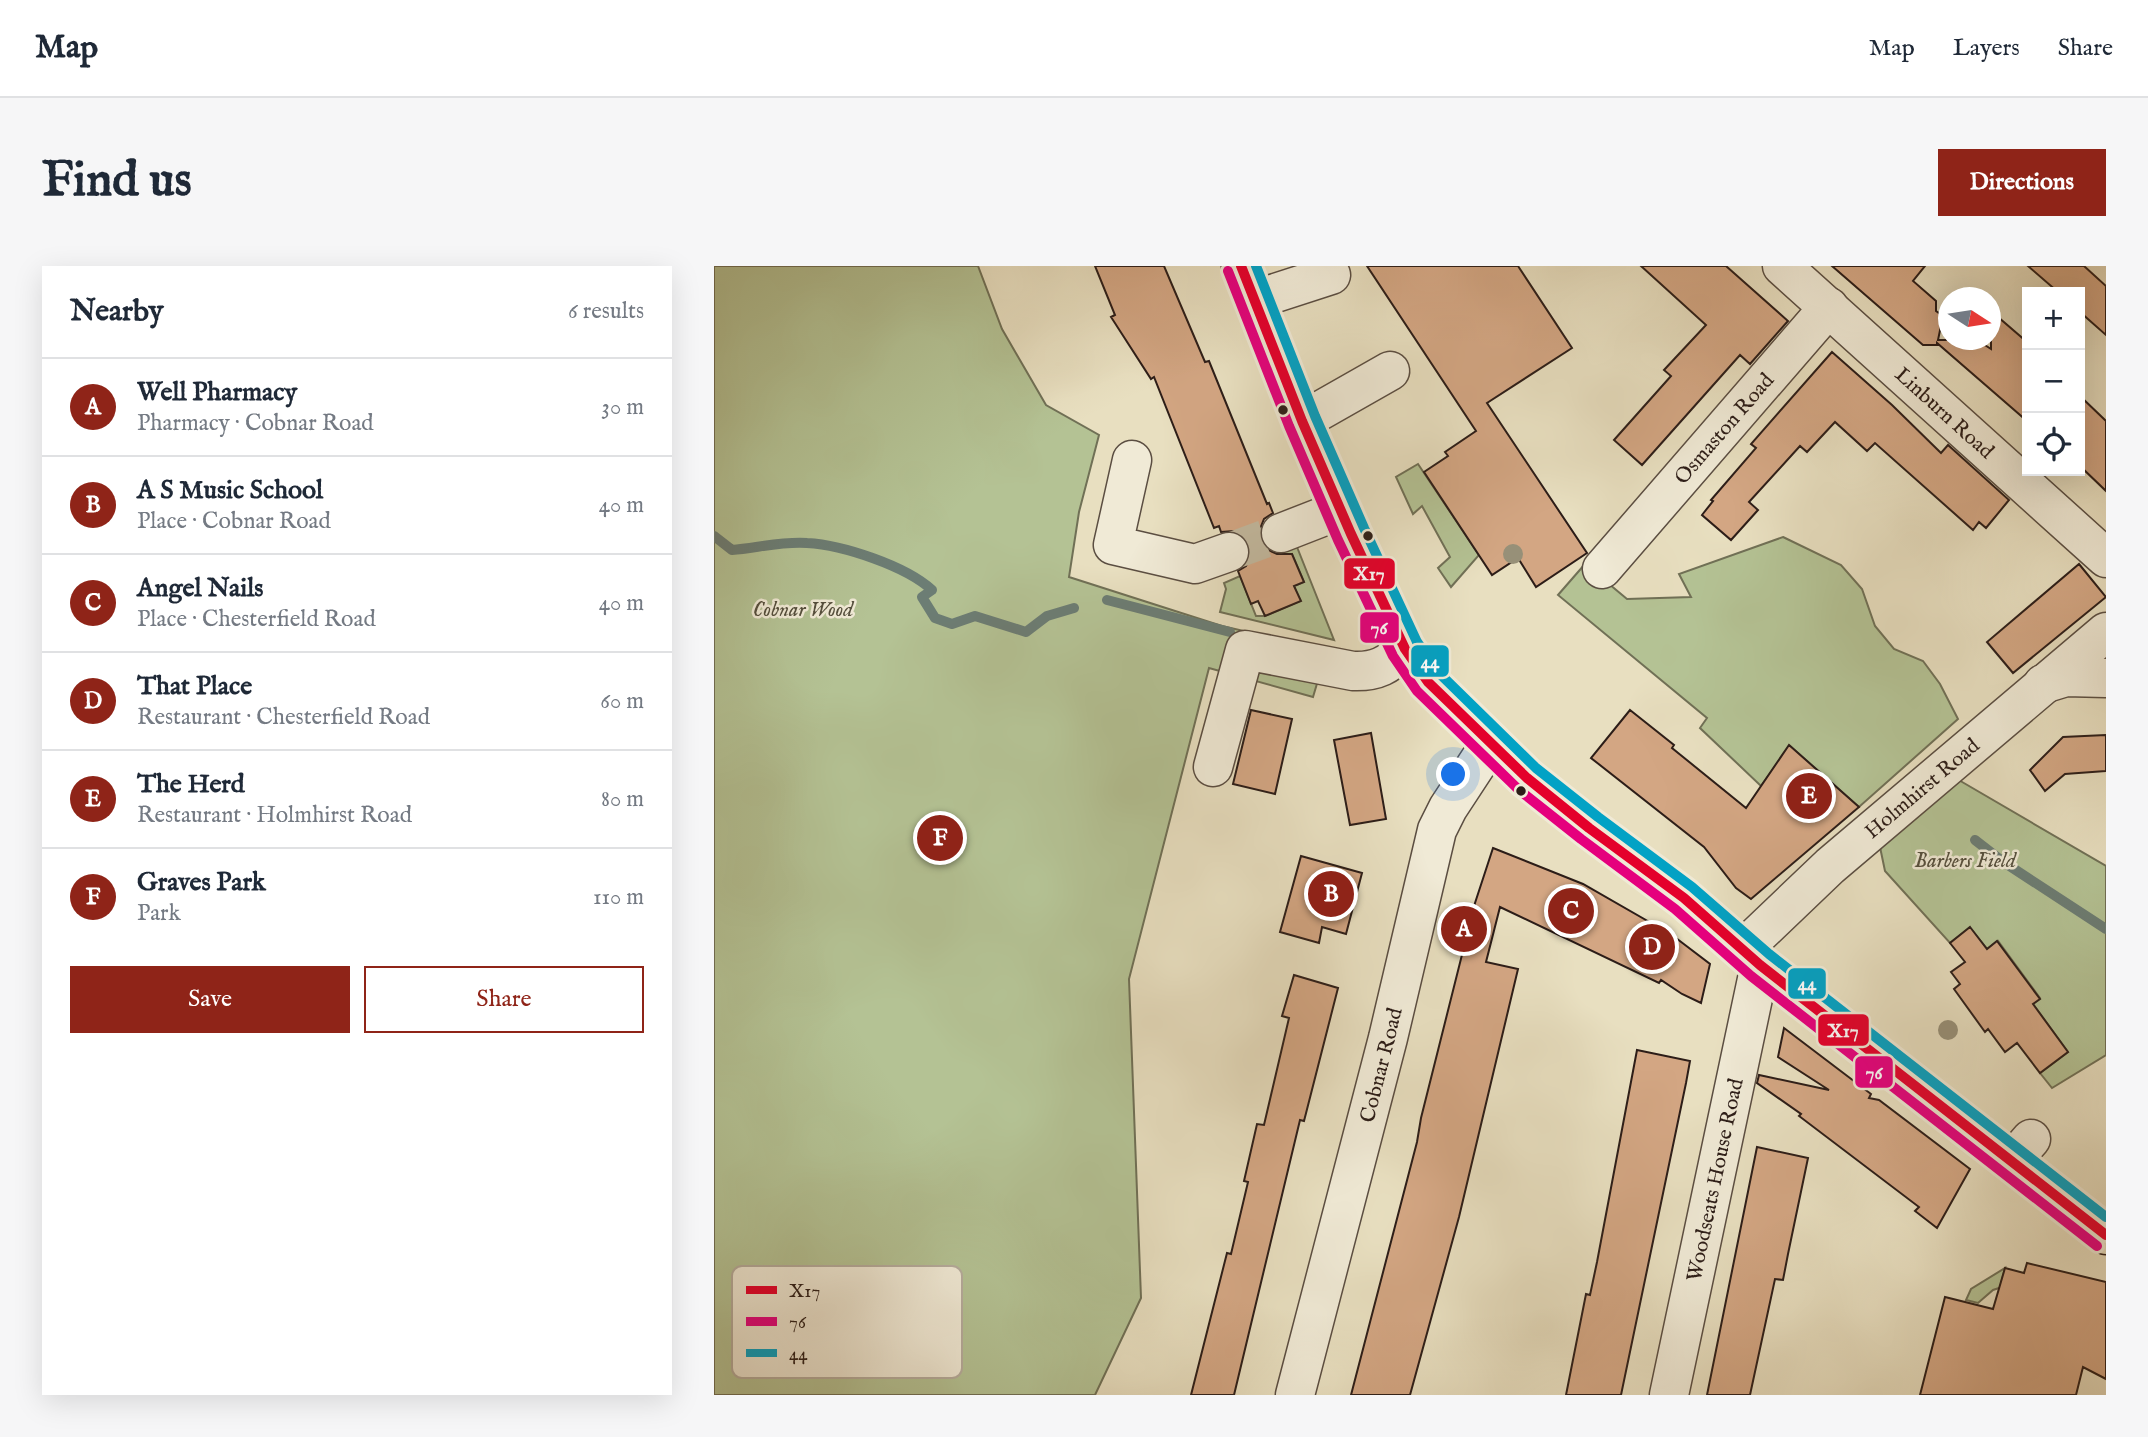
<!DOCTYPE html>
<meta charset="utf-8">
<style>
:root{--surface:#fff;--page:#f6f6f7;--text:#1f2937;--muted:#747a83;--line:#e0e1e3;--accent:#8f2418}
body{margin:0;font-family:"IM FELL English",serif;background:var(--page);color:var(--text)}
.controls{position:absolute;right:21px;top:21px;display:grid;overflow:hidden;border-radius:0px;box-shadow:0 7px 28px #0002}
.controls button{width:63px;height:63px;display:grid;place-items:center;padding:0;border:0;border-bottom:2px solid var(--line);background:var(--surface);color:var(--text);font:35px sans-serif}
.compass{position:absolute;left:1224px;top:21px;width:63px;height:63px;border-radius:50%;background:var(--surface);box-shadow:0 7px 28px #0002;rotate:102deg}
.you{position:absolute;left:740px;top:509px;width:24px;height:24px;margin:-18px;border:5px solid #fff;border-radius:50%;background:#1a73e8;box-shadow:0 0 0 10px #1a73e833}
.badge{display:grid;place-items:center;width:46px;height:46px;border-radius:50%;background:var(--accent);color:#fff;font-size:23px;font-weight:700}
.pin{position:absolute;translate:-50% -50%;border:4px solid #fff;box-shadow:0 2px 7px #0006}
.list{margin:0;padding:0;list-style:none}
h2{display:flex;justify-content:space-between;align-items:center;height:91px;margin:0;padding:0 28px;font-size:30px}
h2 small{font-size:23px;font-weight:400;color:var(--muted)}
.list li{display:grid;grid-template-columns:46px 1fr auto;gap:21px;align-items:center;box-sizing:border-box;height:98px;padding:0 28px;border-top:2px solid var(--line)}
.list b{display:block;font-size:26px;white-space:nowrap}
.list p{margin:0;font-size:23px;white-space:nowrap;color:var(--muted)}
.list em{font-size:23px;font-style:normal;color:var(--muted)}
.actions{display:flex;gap:14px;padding:21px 28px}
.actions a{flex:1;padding:16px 0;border:2px solid var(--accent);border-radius:0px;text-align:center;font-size:24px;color:var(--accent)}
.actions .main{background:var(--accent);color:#fff}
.icon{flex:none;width:38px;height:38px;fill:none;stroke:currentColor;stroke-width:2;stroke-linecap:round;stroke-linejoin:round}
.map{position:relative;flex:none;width:1392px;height:1129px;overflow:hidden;border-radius:0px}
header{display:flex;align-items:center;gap:42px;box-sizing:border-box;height:98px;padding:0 35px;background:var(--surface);border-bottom:2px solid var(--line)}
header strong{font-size:33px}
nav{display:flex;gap:38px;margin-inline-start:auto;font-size:24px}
.intro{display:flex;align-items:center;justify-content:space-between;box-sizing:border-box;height:168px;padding:0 42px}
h1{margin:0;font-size:49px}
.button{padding:18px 32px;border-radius:0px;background:var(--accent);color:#fff;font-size:24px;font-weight:700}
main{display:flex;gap:42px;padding:0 42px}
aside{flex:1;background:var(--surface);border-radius:0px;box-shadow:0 7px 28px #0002}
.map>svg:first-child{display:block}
.green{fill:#b4c294;stroke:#707056;stroke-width:2}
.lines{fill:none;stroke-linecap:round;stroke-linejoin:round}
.stream{stroke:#6c7d74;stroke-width:10}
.building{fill:#d3a683;stroke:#2c1d18;stroke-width:2}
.minor-tunnel{stroke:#c2b89e;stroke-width:38;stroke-dasharray:38 19;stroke-linecap:butt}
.minor-casing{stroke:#5b4e42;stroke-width:41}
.highway-casing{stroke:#2c1d18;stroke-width:41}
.minor{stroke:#f0ead6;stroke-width:38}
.highway{stroke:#e8dfc0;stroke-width:38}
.bus-1-casing{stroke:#f0ead6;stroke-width:16}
.bus-2-casing{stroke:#f0ead6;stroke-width:16}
.bus-3-casing{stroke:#f0ead6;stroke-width:16}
.bus-1{stroke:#e4002b;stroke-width:10}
.bus-2{stroke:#e5007d;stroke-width:10}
.bus-3{stroke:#02a2c5;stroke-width:10}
.tree{fill:#979078}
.bus-dot{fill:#2c1d18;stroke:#f0ead6;stroke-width:2.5}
.labels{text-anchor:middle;stroke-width:5;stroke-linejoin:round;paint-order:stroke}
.street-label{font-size:21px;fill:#2c1d18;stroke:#f0ead6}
.park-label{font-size:21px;font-style:italic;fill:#554f3d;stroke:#f0ead6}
.key{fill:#f0ead6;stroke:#b5ac9d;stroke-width:2}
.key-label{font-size:19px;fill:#2c1d18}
.line-badge{stroke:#f0ead6;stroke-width:2.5}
.badge-label{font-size:19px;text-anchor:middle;font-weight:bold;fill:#fff}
</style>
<header>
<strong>Map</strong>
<nav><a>Map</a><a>Layers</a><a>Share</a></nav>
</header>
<div class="intro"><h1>Find us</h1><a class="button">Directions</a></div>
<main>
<aside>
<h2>Nearby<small>6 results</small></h2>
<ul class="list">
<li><span class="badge">A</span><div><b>Well Pharmacy</b><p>Pharmacy · Cobnar Road</p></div><em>30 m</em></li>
<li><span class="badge">B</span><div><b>A S Music School</b><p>Place · Cobnar Road</p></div><em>40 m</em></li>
<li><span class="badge">C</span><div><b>Angel Nails</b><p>Place · Chesterfield Road</p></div><em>40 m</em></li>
<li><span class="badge">D</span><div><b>That Place</b><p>Restaurant · Chesterfield Road</p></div><em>60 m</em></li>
<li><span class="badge">E</span><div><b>The Herd</b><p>Restaurant · Holmhirst Road</p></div><em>80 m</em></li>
<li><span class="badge">F</span><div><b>Graves Park</b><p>Park</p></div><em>110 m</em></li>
</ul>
<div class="actions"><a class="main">Save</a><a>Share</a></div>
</aside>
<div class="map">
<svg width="1392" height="1129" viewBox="0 0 1392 1129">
<rect width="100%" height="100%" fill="#e8dfc0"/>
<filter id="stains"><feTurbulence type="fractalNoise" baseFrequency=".00286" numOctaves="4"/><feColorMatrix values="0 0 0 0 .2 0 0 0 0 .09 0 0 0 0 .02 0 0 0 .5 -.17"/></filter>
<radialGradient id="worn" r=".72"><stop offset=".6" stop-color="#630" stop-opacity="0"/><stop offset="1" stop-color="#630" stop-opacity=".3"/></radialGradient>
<path class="green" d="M 0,0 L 264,0 L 288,63 L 332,139 L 385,169 L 365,246 L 355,311 L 508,360 L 613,384 L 599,431 L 495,402 L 415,713 L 427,1032 L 381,1129 L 0,1129 Z
M 704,198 L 765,289 L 737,321 L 724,302 L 736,291 L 708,240 L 699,248 L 682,211 Z
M 1069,271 L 1127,299 L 1148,323 L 1161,360 L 1180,383 L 1209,395 L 1226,418 L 1244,453 L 1145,541 L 1076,480 L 1047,520 L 986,462 L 993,452 L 844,329 L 871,298 L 913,333 L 977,331 L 965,308 Z
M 581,276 L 620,374 L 506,346 L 512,323 L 510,317 L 526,310 L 542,350 L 551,350 L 586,335 L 580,320 L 590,316 L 578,288 L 569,292 L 565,282 Z
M 1243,513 L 1392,600 L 1392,789 L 1338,822 L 1326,807 L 1354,786 L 1319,738 L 1326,732 L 1284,675 L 1273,683 L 1256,662 L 1236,677 L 1171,605 L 1166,581 Z
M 1291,1002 L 1287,1017 L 1288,1021 L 1279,1024 L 1264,1037 L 1252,1034 L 1257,1023 Z"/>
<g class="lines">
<path class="stream" d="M 0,270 L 18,284 C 42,282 69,275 93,277 C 129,279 192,300 218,324 L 208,331 L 221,352 L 238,358 L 261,350 L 312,366 L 333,350 L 360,342
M 393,334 L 516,366
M 1261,574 L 1288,595 L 1392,663"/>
</g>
<path class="building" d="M 381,0 L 450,0 L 491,96 L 495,95 L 553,238 L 555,237 L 559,247 L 550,253 L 546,263 L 547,276 L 554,284 L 563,288 L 578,288 L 590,316 L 580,320 L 587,335 L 551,350 L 544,335 L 537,338 L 524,305 L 532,300 L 536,291 L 535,278 L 530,270 L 520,265 L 507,266 L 505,260 L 500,262 L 440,111 L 437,113 L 397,51 L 401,49 Z
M 653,0 L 804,0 L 858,82 L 773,137 L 873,287 L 822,321 L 804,292 L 778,309 L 710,206 L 734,190 L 731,186 L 762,165 Z
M 927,0 L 1012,0 L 1074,55 L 1036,98 L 1026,89 L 928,199 L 900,174 L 957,110 L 950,104 L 992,59 Z
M 1118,0 L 1211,0 L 1199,15 L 1222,35 L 1222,45 L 1229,50 L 1224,74 L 1263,74 L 1277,83 L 1277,45 L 1313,76 L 1313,155 L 1223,77 L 1223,79 L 1209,79 Z
M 1314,0 L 1370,0 L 1392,20 L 1392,69 L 1366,46 L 1366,26 L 1344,26 Z
M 1118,86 L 1178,139 L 1227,187 L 1234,179 L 1295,234 L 1272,262 L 1265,256 L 1259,264 L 1161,177 L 1153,185 L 1121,156 L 1093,186 L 1086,180 L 1035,236 L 1044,244 L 1017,274 L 988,249 L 999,235 L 997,234 L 1042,182 L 1037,178 Z
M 1366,130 L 1392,155 L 1392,225 L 1366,200 Z
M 1365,298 L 1392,331 L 1299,407 L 1273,376 Z
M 537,444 L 578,453 L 561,528 L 519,518 Z
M 916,444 L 960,479 L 958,482 L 1032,542 L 1075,479 L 1145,541 L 1037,633 L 1022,622 L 990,581 L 877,492 Z
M 657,467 L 672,553 L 636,559 L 620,474 Z
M 1392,469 L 1392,505 L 1351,508 L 1331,525 L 1316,504 L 1349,471 Z
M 779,582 L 869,618 L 958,669 L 996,698 L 987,737 L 968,728 L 947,714 L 945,717 L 786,641 L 772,696 L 804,703 L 745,951 L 696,1129 L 637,1129 L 703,876 L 707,852 L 761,637 Z
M 587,590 L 648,607 L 632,668 L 608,661 L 605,677 L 566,666 Z
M 1256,661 L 1273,683 L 1283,675 L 1326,733 L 1319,738 L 1354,786 L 1326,807 L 1303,777 L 1291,786 L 1274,763 L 1271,766 L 1240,723 L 1246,718 L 1237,706 L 1251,696 L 1236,677 Z
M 580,709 L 624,722 L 590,855 L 586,854 L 520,1129 L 477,1129 L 513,987 L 517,988 L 534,916 L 530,915 L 543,858 L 550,859 L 575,752 L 568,750 Z
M 1070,762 L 1157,828 L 1155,832 L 1165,834 L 1256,903 L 1223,962 L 1201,945 L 1205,941 L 1085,850 L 1087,848 L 1043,817 L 1045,809 L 1115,824 L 1064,791 Z
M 923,784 L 976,795 L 972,817 L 907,1129 L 852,1129 L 872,1028 L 876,1029 L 883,996 Z
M 1043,881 L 1094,892 L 1074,988 L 1069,1014 L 1061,1013 L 1036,1129 L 993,1129 Z
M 1313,997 L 1392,1016 L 1392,1113 L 1369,1101 L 1362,1129 L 1206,1129 L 1231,1031 L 1279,1043 L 1291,1002 L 1310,1007 Z"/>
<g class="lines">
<path class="minor-tunnel" d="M 515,286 L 567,267"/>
<g class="minor-casing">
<g id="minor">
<path id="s1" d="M 1068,0 L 1392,292"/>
<path d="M 540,34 L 617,9"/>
<path d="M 588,155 L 676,105"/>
<path d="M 418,194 L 399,279 L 481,298 L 515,286"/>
<path d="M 567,267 L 626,244"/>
<path id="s2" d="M 888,303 L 1115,41"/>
<path d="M 1329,418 L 1352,411 L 1392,412"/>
<path d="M 499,501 L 531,384 L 639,405 C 663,406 674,399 691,383"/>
<path id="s3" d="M 1028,684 L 1116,600 L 1392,366"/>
<path d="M 1297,896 L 1317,873"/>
<path id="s4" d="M 581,1129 L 674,772 L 723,564 L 734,542 L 776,478"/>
<path id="s5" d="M 955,1129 L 1046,699"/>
</g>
</g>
<g class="highway-casing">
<path id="highway" d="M 527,0 L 588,155 L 637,268 L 691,383 L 714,416 L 813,512 L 875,562 L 970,632 L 1046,699 L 1392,969"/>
</g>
<use href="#minor" class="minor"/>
<use href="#highway" class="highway"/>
<g class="bus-1-casing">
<path id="bus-1" d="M 527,0 L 588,155 L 637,268 L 691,383 L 714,416 L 813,512 L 875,562 L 970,632 L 1046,699 L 1392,969"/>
</g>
<g class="bus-2-casing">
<path id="bus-2" d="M 514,5 L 575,160 L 624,274 L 679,390 L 703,425 L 804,523 L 867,573 L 961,643 L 1037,710 L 1383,980"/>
</g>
<g class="bus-3-casing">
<path id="bus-3" d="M 542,0 L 601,150 L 650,262 L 703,376 L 725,407 L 822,502 L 884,551 L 978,621 L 1055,688 L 1392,951"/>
</g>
<use href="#bus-1" class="bus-1"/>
<use href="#bus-2" class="bus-2"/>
<use href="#bus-3" class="bus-3"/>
</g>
<g class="tree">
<circle cx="799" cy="288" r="10"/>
<circle cx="1234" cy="764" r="10"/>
</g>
<g class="bus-dot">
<circle cx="569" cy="144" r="6"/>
<circle cx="654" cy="270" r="6"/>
<circle cx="807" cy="525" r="6"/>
</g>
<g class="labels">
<g class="street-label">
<text dy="7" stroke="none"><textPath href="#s1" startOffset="219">Linburn Road</textPath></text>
<text dy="7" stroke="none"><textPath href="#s2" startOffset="186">Osmaston Road</textPath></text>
<text dy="7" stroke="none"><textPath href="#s3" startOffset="242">Holmhirst Road</textPath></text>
<text dy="7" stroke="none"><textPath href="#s4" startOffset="341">Cobnar Road</textPath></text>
<text dy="7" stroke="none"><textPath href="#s5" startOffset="220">Woodseats House Road</textPath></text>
</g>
<g class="park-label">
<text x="89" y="350">Cobnar Wood</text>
<text x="1251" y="601">Barbers Field</text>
</g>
</g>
<rect x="18" y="1000" width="230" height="112" rx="10" class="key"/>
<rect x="32" y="1020" width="31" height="8" fill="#e4002b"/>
<rect x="32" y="1051" width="31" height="9" fill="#e5007d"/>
<rect x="32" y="1083" width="31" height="8" fill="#02a2c5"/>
<g class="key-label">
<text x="75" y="1031">X17</text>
<text x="75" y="1062">76</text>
<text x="75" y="1094">44</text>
</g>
<g class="line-badge">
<rect x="629" y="291" width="53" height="33" rx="7" fill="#e4002b"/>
<rect x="645" y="345" width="41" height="33" rx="7" fill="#e5007d"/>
<rect x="696" y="378" width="40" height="34" rx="7" fill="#02a2c5"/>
<rect x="1073" y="701" width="40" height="33" rx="7" fill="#02a2c5"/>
<rect x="1103" y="747" width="53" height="34" rx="7" fill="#e4002b"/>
<rect x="1140" y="789" width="40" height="34" rx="7" fill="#e5007d"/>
</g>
<g class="badge-label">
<text x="655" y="314">X17</text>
<text x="665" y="368">76</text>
<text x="716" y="402">44</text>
<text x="1093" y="724">44</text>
<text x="1129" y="771">X17</text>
<text x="1160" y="813">76</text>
</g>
<rect width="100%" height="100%" filter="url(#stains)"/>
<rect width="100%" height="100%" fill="url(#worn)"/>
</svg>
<div class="controls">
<button>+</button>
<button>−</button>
<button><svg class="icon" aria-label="locate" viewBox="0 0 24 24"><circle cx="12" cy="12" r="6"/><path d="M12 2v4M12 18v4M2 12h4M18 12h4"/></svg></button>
</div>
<svg class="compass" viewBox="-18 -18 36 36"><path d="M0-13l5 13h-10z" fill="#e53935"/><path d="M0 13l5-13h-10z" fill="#747a83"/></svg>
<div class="you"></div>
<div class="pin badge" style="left:750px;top:663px">A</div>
<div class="pin badge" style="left:617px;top:628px">B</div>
<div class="pin badge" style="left:857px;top:645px">C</div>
<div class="pin badge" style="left:938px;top:681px">D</div>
<div class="pin badge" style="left:1095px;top:530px">E</div>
<div class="pin badge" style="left:226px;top:572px">F</div>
</div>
</main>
